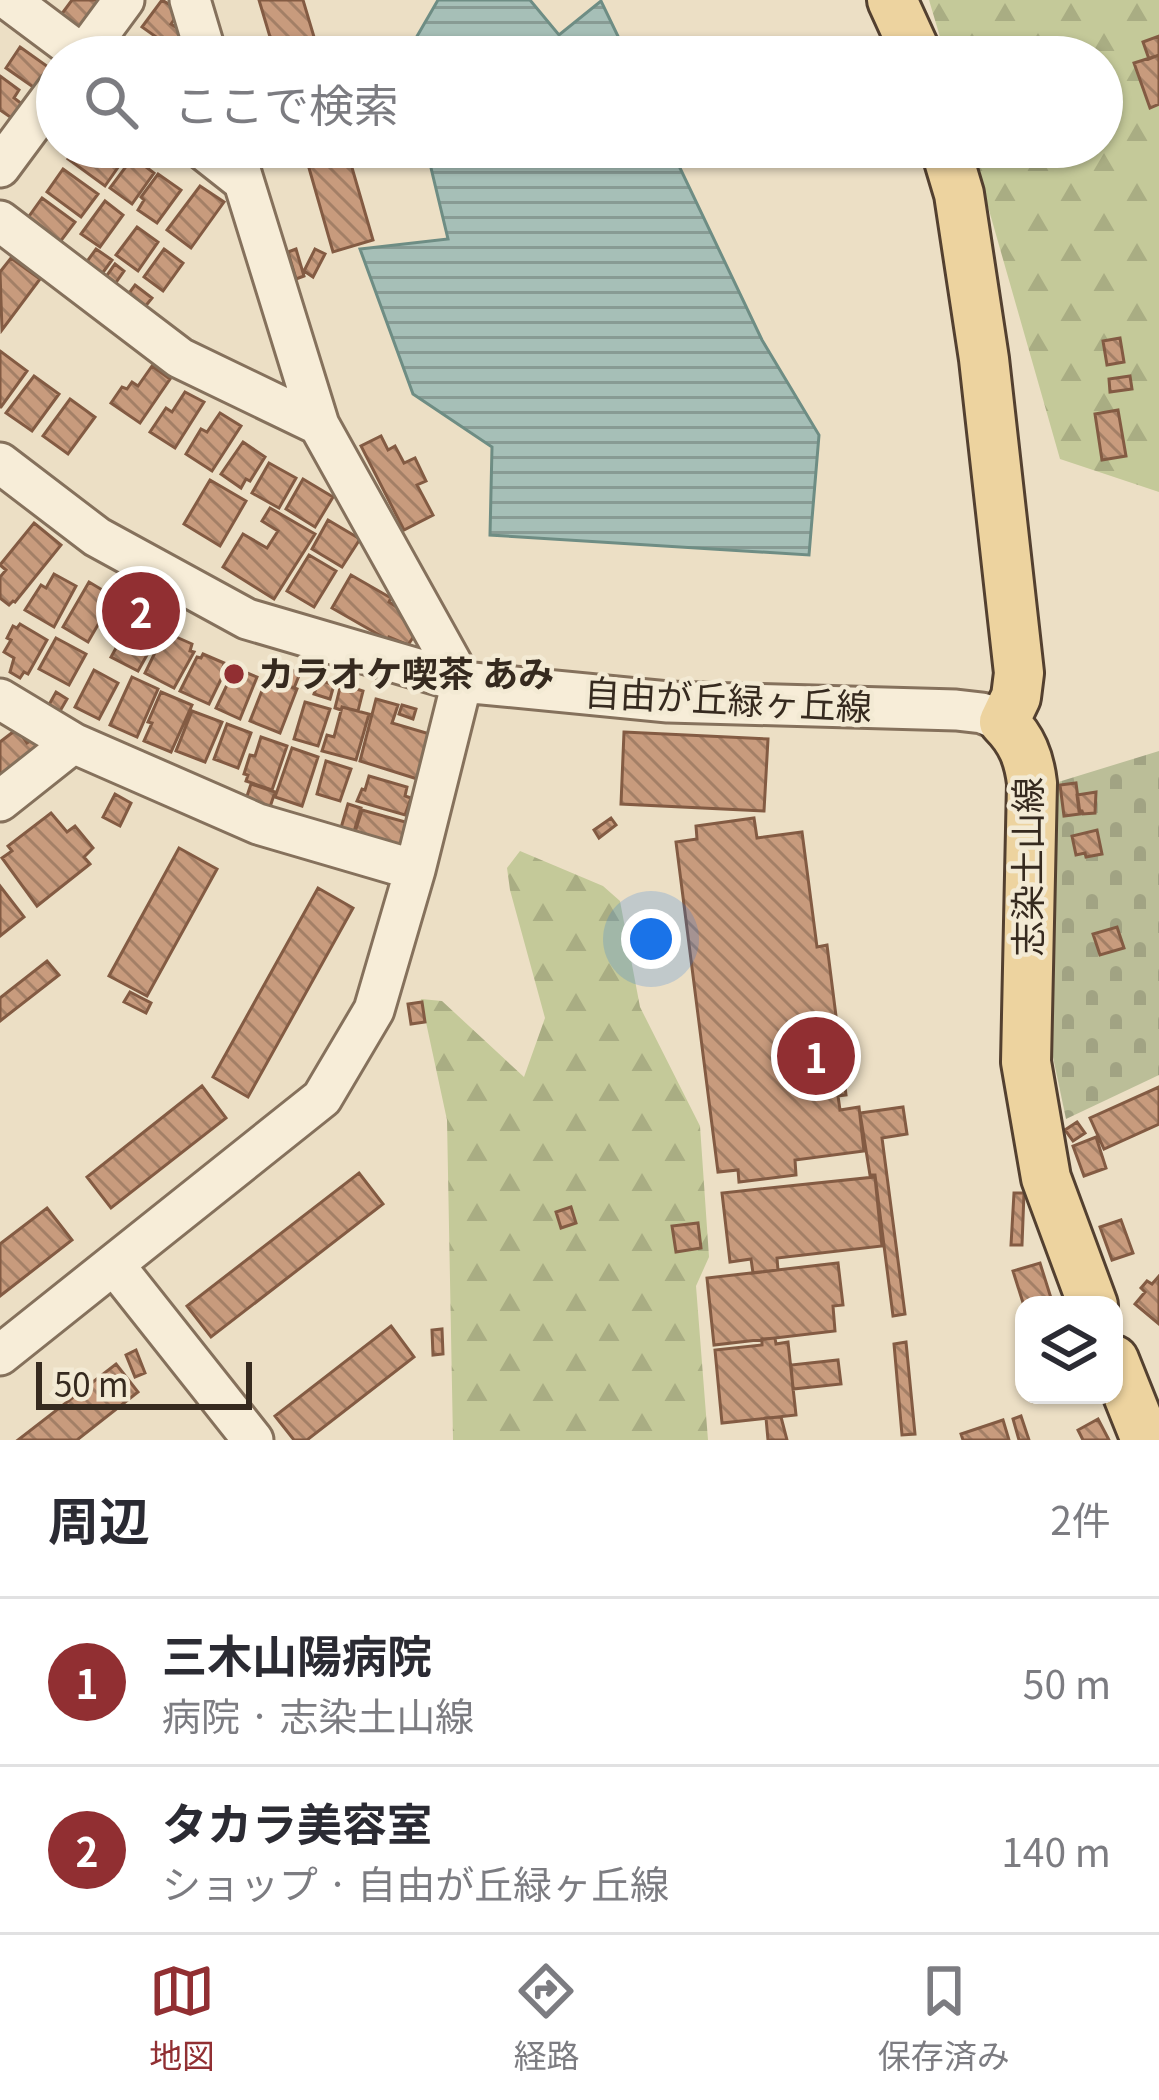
<!DOCTYPE html>
<html lang="ja">
<meta charset="utf-8">
<style>
:root{--surface:#fff;--page:#f2f2f3;--text:#2b2b33;--muted:#7c7c81;--line:#e1e1e2;--accent:#912f32}
body{margin:0;font-family:Georgia,"Noto Sans JP",serif;background:var(--page);color:var(--text)}
.controls{position:absolute;right:36px;bottom:36px;display:grid;overflow:hidden;border-radius:24px;box-shadow:0 3px 9px #0004}
.controls button{width:108px;height:108px;display:grid;place-items:center;padding:0;border:0;border-bottom:3px solid var(--line);background:var(--surface);color:var(--text);font:60px sans-serif}
.scale{position:absolute;left:36px;bottom:30px;width:216px;box-sizing:border-box;padding-left:12px;border:6px solid #362a1f;border-top:0;font-size:33px;line-height:42px;white-space:nowrap;color:#362a1f;-webkit-text-stroke:9px #f3ead4;paint-order:stroke}
.you{position:absolute;left:651px;top:939px;width:42px;height:42px;margin:-30px;border:9px solid #fff;border-radius:50%;background:#1a73e8;box-shadow:0 0 0 18px #1a73e833}
.badge{display:grid;place-items:center;width:78px;height:78px;border-radius:50%;background:var(--accent);color:#fff;font-size:39px;font-weight:700}
.pin{position:absolute;translate:-50% -50%;border:6px solid #fff;box-shadow:0 3px 12px #0006}
.list{margin:0;padding:0;list-style:none}
h2{display:flex;justify-content:space-between;align-items:center;height:156px;margin:0;padding:0 48px;font-size:51px}
h2 small{font-size:39px;font-weight:400;color:var(--muted)}
.list li{display:grid;grid-template-columns:78px 1fr auto;gap:36px;align-items:center;box-sizing:border-box;height:168px;padding:0 48px;border-top:3px solid var(--line)}
.list b{display:block;font-size:45px;white-space:nowrap}
.list p{margin:0;font-size:39px;white-space:nowrap;color:var(--muted)}
.list em{font-size:39px;font-style:normal;color:var(--muted)}
.icon{flex:none;width:66px;height:66px;fill:none;stroke:currentColor;stroke-width:2;stroke-linecap:round;stroke-linejoin:round}
.map{position:relative;flex:none;width:1159px;height:1440px;overflow:hidden}
.search{position:absolute;background:var(--surface);box-shadow:0 3px 9px #0004;left:36px;right:36px;top:36px;height:132px;display:flex;align-items:center;gap:30px;box-sizing:border-box;padding:0 42px;border-radius:66px;color:var(--muted);font-size:45px}
.sheet{height:492px;background:var(--surface)}
nav{display:flex;justify-content:space-around;align-items:center;box-sizing:border-box;height:168px;border-top:3px solid var(--line);background:var(--surface);font-size:33px;color:var(--muted)}
nav a{display:grid;justify-items:center;gap:6px}
nav .on{color:var(--accent)}
.map>svg:first-child{display:block}
.forest{fill:url(#forest-firs)}
.cemetery{fill:url(#cemetery-stones)}
.water{fill:url(#water-rules);stroke:#6e8d84;stroke-width:3}
.building{fill:url(#building-back-hatch);stroke:#835b43;stroke-width:3}
.lines{fill:none;stroke-linecap:round;stroke-linejoin:round}
.minor-casing{stroke:#85715c;stroke-width:45}
.major-casing{stroke:#534030;stroke-width:54}
.minor{stroke:#f7edd8;stroke-width:39}
.major{stroke:#edd39f;stroke-width:48}
.poi-dot{fill:#912f32;stroke:#f3ead4;stroke-width:4.5}
.labels{text-anchor:middle;stroke-width:9;stroke-linejoin:round;paint-order:stroke}
.poi-label{font-size:36px;font-weight:bold;fill:#362a1f;stroke:#f3ead4;text-anchor:start}
.street-label{font-size:36px;fill:#362a1f;stroke:#f3ead4}
</style>
<div class="map">
<svg width="1159" height="1440" viewBox="0 0 1159 1440">
<defs>
<pattern id="forest-firs" width="22" height="20" patternUnits="userSpaceOnUse" patternTransform="scale(3)"><rect width="22" height="20" fill="#c4c999"/><path d="M5 1l3.5 6h-7zM16 11l3.5 6h-7z" fill="#a9ad83"/></pattern>
<pattern id="cemetery-stones" width="16" height="16" patternUnits="userSpaceOnUse" patternTransform="scale(3)"><rect width="16" height="16" fill="#bbbe98"/><path d="M2 7V4a2 2 0 0 1 4 0v3zM10 15v-3a2 2 0 0 1 4 0v3z" fill="#a1a383"/></pattern>
<pattern id="water-rules" width="6" height="5" patternUnits="userSpaceOnUse" patternTransform="scale(3)"><rect width="6" height="5" fill="#a6bfb7"/><path d="M0 2.5h6" fill="none" stroke="#889b94"/></pattern>
<pattern id="building-back-hatch" width="6" height="6" patternUnits="userSpaceOnUse" patternTransform="scale(3)"><rect width="6" height="6" fill="#c89b7d"/><path d="M-1 5l2 2M0 0l6 6M5-1l2 2" fill="none" stroke="#a37f66"/></pattern>
</defs>
<rect width="100%" height="100%" fill="#ecdfc5"/>
<path class="forest" d="M 929,0 L 1159,0 L 1159,492 L 1060,459 L 971,147 L 1102,147 L 1102,57 L 946,57 Z
M 520,851 L 603,886 L 620,901 L 640,1007 L 700,1126 L 709,1257 L 696,1286 L 708,1440 L 453,1440 L 447,1120 L 421,999 L 442,1001 L 524,1077 L 545,1018 L 510,890 L 507,868 Z"/>
<path class="cemetery" d="M 1159,751 L 1159,1075 L 1066,1119 L 1046,1024 L 1055,783 Z"/>
<path class="water" d="M 438,0 L 530,0 L 559,35 L 601,1 L 628,57 L 405,57 Z
M 426,147 L 670,147 L 762,340 L 819,435 L 809,555 L 490,535 L 492,447 L 413,394 L 360,249 L 448,239 Z"/>
<path class="building" d="M 72,0 L 113,0 L 78,33 L 58,19 Z
M 162,0 L 180,11 L 171,24 L 185,33 L 173,49 L 142,27 Z
M 259,0 L 303,0 L 320,57 L 276,57 Z
M 1159,36 L 1159,55 L 1149,59 L 1143,42 Z
M 149,44 L 167,57 L 139,57 Z
M 20,47 L 51,69 L 36,89 L 6,68 Z
M 1159,55 L 1159,104 L 1150,108 L 1134,63 Z
M 0,76 L 19,90 L 14,98 L 26,107 L 16,121 L 0,110 Z
M 77,147 L 83,147 L 94,155 L 100,147 L 121,163 L 105,186 L 68,159 Z
M 303,147 L 346,147 L 373,240 L 333,252 Z
M 133,157 L 154,173 L 132,204 L 110,188 Z
M 63,169 L 98,194 L 81,217 L 47,192 Z
M 158,174 L 181,190 L 157,223 L 138,210 L 144,200 L 141,197 Z
M 200,186 L 224,202 L 191,248 L 167,230 Z
M 42,198 L 75,222 L 57,246 L 25,222 Z
M 105,201 L 123,215 L 100,247 L 81,234 Z
M 137,227 L 158,242 L 138,271 L 116,255 Z
M 96,249 L 112,260 L 99,278 L 83,267 Z
M 164,249 L 183,263 L 163,291 L 144,277 Z
M 296,249 L 304,276 L 296,279 L 288,252 Z
M 315,249 L 325,254 L 313,277 L 304,271 Z
M 11,258 L 40,279 L 2,330 L 0,272 Z
M 115,264 L 124,271 L 112,288 L 103,281 Z
M 135,285 L 152,298 L 144,308 L 127,296 Z
M 1120,338 L 1124,362 L 1107,365 L 1103,341 Z
M 0,351 L 27,371 L 1,407 L 0,407 Z
M 152,366 L 170,379 L 140,423 L 111,403 L 122,387 L 127,389 L 132,382 L 138,386 Z
M 34,376 L 59,394 L 32,431 L 6,413 Z
M 1130,376 L 1132,389 L 1110,392 L 1109,379 Z
M 185,392 L 204,402 L 175,448 L 150,432 L 166,408 L 172,412 Z
M 70,399 L 95,417 L 68,454 L 43,436 Z
M 1118,410 L 1126,456 L 1102,460 L 1095,414 Z
M 220,413 L 241,426 L 212,471 L 186,454 L 201,429 L 207,432 Z
M 381,436 L 388,450 L 395,446 L 404,463 L 415,458 L 426,481 L 417,485 L 433,515 L 404,530 L 361,446 Z
M 243,442 L 265,457 L 250,481 L 246,479 L 241,488 L 221,474 Z
M 269,463 L 296,478 L 279,508 L 252,493 Z
M 303,479 L 333,497 L 315,527 L 286,509 Z
M 210,480 L 246,501 L 220,546 L 184,524 Z
M 270,508 L 315,534 L 274,599 L 223,567 L 243,534 L 267,548 L 278,531 L 262,521 Z
M 328,520 L 360,539 L 342,567 L 312,549 Z
M 34,523 L 61,545 L 15,602 L 13,601 L 9,605 L 0,598 L 0,577 L 6,570 L 0,565 Z
M 309,555 L 336,571 L 314,607 L 287,591 Z
M 54,574 L 76,586 L 54,627 L 25,610 L 41,585 L 46,588 Z
M 351,575 L 391,598 L 389,602 L 398,608 L 414,636 L 408,645 L 389,637 L 388,640 L 332,608 Z
M 89,582 L 114,597 L 88,642 L 63,627 Z
M 134,615 L 161,630 L 138,671 L 111,657 Z
M 20,624 L 47,640 L 28,674 L 24,672 L 20,678 L 10,672 L 14,658 L 4,652 L 11,640 L 7,638 L 13,626 L 17,628 Z
M 165,632 L 192,644 L 190,651 L 194,652 L 174,688 L 145,673 Z
M 56,638 L 86,654 L 69,685 L 39,669 Z
M 203,654 L 224,663 L 223,667 L 226,669 L 209,704 L 180,691 L 197,657 L 201,658 Z
M 273,663 L 300,673 L 294,688 L 267,678 Z
M 235,668 L 257,677 L 240,719 L 216,708 Z
M 94,670 L 118,683 L 99,719 L 75,707 Z
M 132,677 L 158,689 L 137,737 L 110,725 Z
M 267,678 L 297,689 L 280,733 L 250,721 Z
M 319,680 L 334,685 L 330,699 L 314,694 Z
M 341,684 L 363,691 L 358,711 L 342,707 L 341,710 L 335,708 Z
M 56,692 L 67,699 L 56,718 L 45,712 Z
M 161,692 L 192,705 L 171,752 L 144,741 L 152,723 L 148,722 Z
M 376,699 L 398,705 L 392,723 L 440,737 L 427,782 L 360,761 Z
M 305,702 L 330,709 L 318,746 L 294,739 Z
M 402,705 L 416,709 L 413,719 L 399,714 Z
M 342,707 L 369,714 L 356,760 L 322,751 L 327,735 L 334,737 Z
M 192,711 L 222,722 L 205,762 L 176,751 Z
M 227,724 L 251,733 L 238,768 L 214,759 Z
M 17,729 L 27,743 L 35,738 L 45,751 L 8,782 L 0,772 L 0,742 Z
M 624,732 L 768,739 L 764,811 L 621,804 Z
M 261,737 L 287,746 L 272,790 L 246,781 L 248,775 L 244,774 L 250,755 L 255,756 Z
M 292,748 L 318,757 L 302,806 L 275,797 Z
M 326,761 L 351,769 L 340,801 L 317,794 Z
M 369,776 L 407,787 L 405,796 L 411,798 L 405,815 L 357,801 L 362,789 L 365,790 Z
M 1076,783 L 1080,814 L 1064,816 L 1060,785 Z
M 251,784 L 275,792 L 268,813 L 244,805 Z
M 1096,792 L 1095,813 L 1083,814 L 1082,811 L 1079,811 L 1077,795 Z
M 115,794 L 131,803 L 120,826 L 103,817 Z
M 348,804 L 361,808 L 351,842 L 338,838 Z
M 362,810 L 409,823 L 400,851 L 355,832 Z
M 51,813 L 67,832 L 75,826 L 93,848 L 84,857 L 90,864 L 37,906 L 2,858 L 12,851 L 8,846 Z
M 611,818 L 616,825 L 599,838 L 594,830 Z
M 754,818 L 757,838 L 802,832 L 817,947 L 827,945 L 846,1095 L 838,1096 L 840,1110 L 859,1107 L 864,1151 L 795,1160 L 796,1175 L 739,1182 L 738,1170 L 718,1172 L 676,842 L 697,839 L 696,826 Z
M 1097,830 L 1102,854 L 1086,857 L 1085,853 L 1076,855 L 1072,836 Z
M 179,848 L 217,869 L 147,996 L 109,976 Z
M 0,886 L 24,917 L 0,936 Z
M 318,888 L 353,908 L 248,1097 L 213,1077 Z
M 1117,927 L 1124,948 L 1100,955 L 1093,934 Z
M 47,961 L 59,975 L 0,1021 L 0,998 Z
M 130,992 L 151,1003 L 146,1013 L 124,1002 Z
M 422,1002 L 425,1022 L 411,1024 L 408,1004 Z
M 202,1086 L 226,1118 L 111,1208 L 87,1177 Z
M 1159,1087 L 1159,1124 L 1104,1149 L 1090,1118 Z
M 903,1107 L 907,1134 L 882,1138 L 905,1314 L 893,1316 L 875,1175 L 870,1175 L 860,1113 Z
M 1077,1122 L 1085,1133 L 1073,1141 L 1065,1130 Z
M 1096,1137 L 1106,1168 L 1084,1176 L 1073,1146 Z
M 359,1173 L 383,1204 L 211,1337 L 187,1306 Z
M 875,1177 L 882,1246 L 777,1258 L 778,1270 L 753,1273 L 751,1259 L 730,1262 L 722,1193 Z
M 1014,1193 L 1024,1193 L 1022,1245 L 1011,1245 Z
M 571,1207 L 576,1223 L 561,1228 L 556,1212 Z
M 47,1208 L 72,1240 L 0,1296 L 0,1244 Z
M 1121,1220 L 1133,1253 L 1112,1260 L 1100,1227 Z
M 698,1223 L 701,1248 L 676,1252 L 672,1226 Z
M 838,1263 L 843,1305 L 833,1306 L 835,1331 L 714,1345 L 707,1278 Z
M 1040,1263 L 1051,1298 L 1024,1306 L 1013,1271 Z
M 1159,1276 L 1159,1324 L 1135,1304 L 1145,1292 L 1141,1288 L 1147,1281 L 1152,1284 Z
M 391,1326 L 414,1357 L 307,1440 L 294,1440 L 275,1416 Z
M 442,1329 L 443,1354 L 433,1355 L 432,1330 Z
M 775,1338 L 776,1344 L 788,1342 L 796,1415 L 722,1423 L 715,1350 L 762,1345 L 762,1339 Z
M 906,1342 L 915,1434 L 902,1435 L 894,1344 Z
M 136,1350 L 145,1373 L 135,1377 L 126,1355 Z
M 838,1360 L 841,1384 L 793,1389 L 791,1365 Z
M 116,1364 L 138,1392 L 77,1440 L 18,1440 Z
M 1021,1416 L 1029,1440 L 1019,1440 L 1013,1419 Z
M 781,1417 L 787,1440 L 768,1440 L 766,1418 Z
M 1098,1419 L 1109,1440 L 1083,1440 L 1078,1430 Z
M 1003,1420 L 1009,1440 L 963,1440 L 961,1434 Z"/>
<g class="lines">
<g class="minor-casing">
<path id="minor" d="M 9,0 L 85,57
M 190,0 L 207,57
M 82,57 L 124,0
M 200,147 L 243,181
M 0,167 L 57,90
M 0,221 L 180,358 L 319,425
M 0,463 L 97,537 L 247,619 L 462,682 L 668,702 L 956,710 L 982,713 L 1004,722
M 0,699 L 73,743 L 258,824 L 415,870
M 0,801 L 73,743
M 115,1266 L 253,1440
M 0,1355 L 322,1098 L 374,1010 L 415,870 L 462,682 L 319,425 L 233,147"/>
</g>
<g class="major-casing">
<path id="major" d="M 892,0 L 918,57
M 945,147 L 959,194 L 984,359 L 1019,673 L 1016,697 L 1004,722 C 1022,740 1029,758 1032,783 L 1026,1062 L 1046,1178 L 1093,1305
M 1114,1360 L 1146,1440"/>
</g>
<use href="#minor" class="minor"/>
<use href="#major" class="major"/>
</g>
<circle class="poi-dot" cx="234" cy="674" r="12"/>
<g class="labels">
<g class="poi-label">
<text x="258" y="687">カラオケ喫茶 あみ</text>
</g>
<g class="street-label">
<text transform="translate(728 700) rotate(3)" y="13">自由が丘緑ヶ丘線</text>
<text transform="translate(1028 867) rotate(-90)" y="13">志染土山線</text>
</g>
</g>
</svg>
<div class="controls">
<button><svg class="icon" aria-label="layers" viewBox="0 0 24 24"><path d="M12 4l9 5-9 5-9-5zM3 14l9 5 9-5"/></svg></button>
</div>
<div class="scale">50 m</div>
<div class="you"></div>
<div class="pin badge" style="left:816px;top:1056px">1</div>
<div class="pin badge" style="left:141px;top:611px">2</div>
<div class="search"><svg class="icon" aria-label="search" viewBox="0 0 24 24"><circle cx="10" cy="10" r="6"/><path d="M15 15l6 6"/></svg>ここで検索</div>
</div>
<section class="sheet">
<h2>周辺<small>2件</small></h2>
<ul class="list">
<li><span class="badge">1</span><div><b>三木山陽病院</b><p>病院 · 志染土山線</p></div><em>50 m</em></li>
<li><span class="badge">2</span><div><b>タカラ美容室</b><p>ショップ · 自由が丘緑ヶ丘線</p></div><em>140 m</em></li>
</ul>
</section>
<nav>
<a class="on"><svg class="icon" aria-label="map" viewBox="0 0 24 24"><path d="M3 6l6-2 6 2 6-2v14l-6 2-6-2-6 2zM9 4v14M15 6v14"/></svg>地図</a>
<a><svg class="icon" aria-label="directions" viewBox="0 0 24 24"><path d="M12 3l9 9-9 9-9-9zM9 14v-3h6M13 9l2 2-2 2"/></svg>経路</a>
<a><svg class="icon" aria-label="saved" viewBox="0 0 24 24"><path d="M7 4h10v16l-5-4-5 4z"/></svg>保存済み</a>
</nav>
